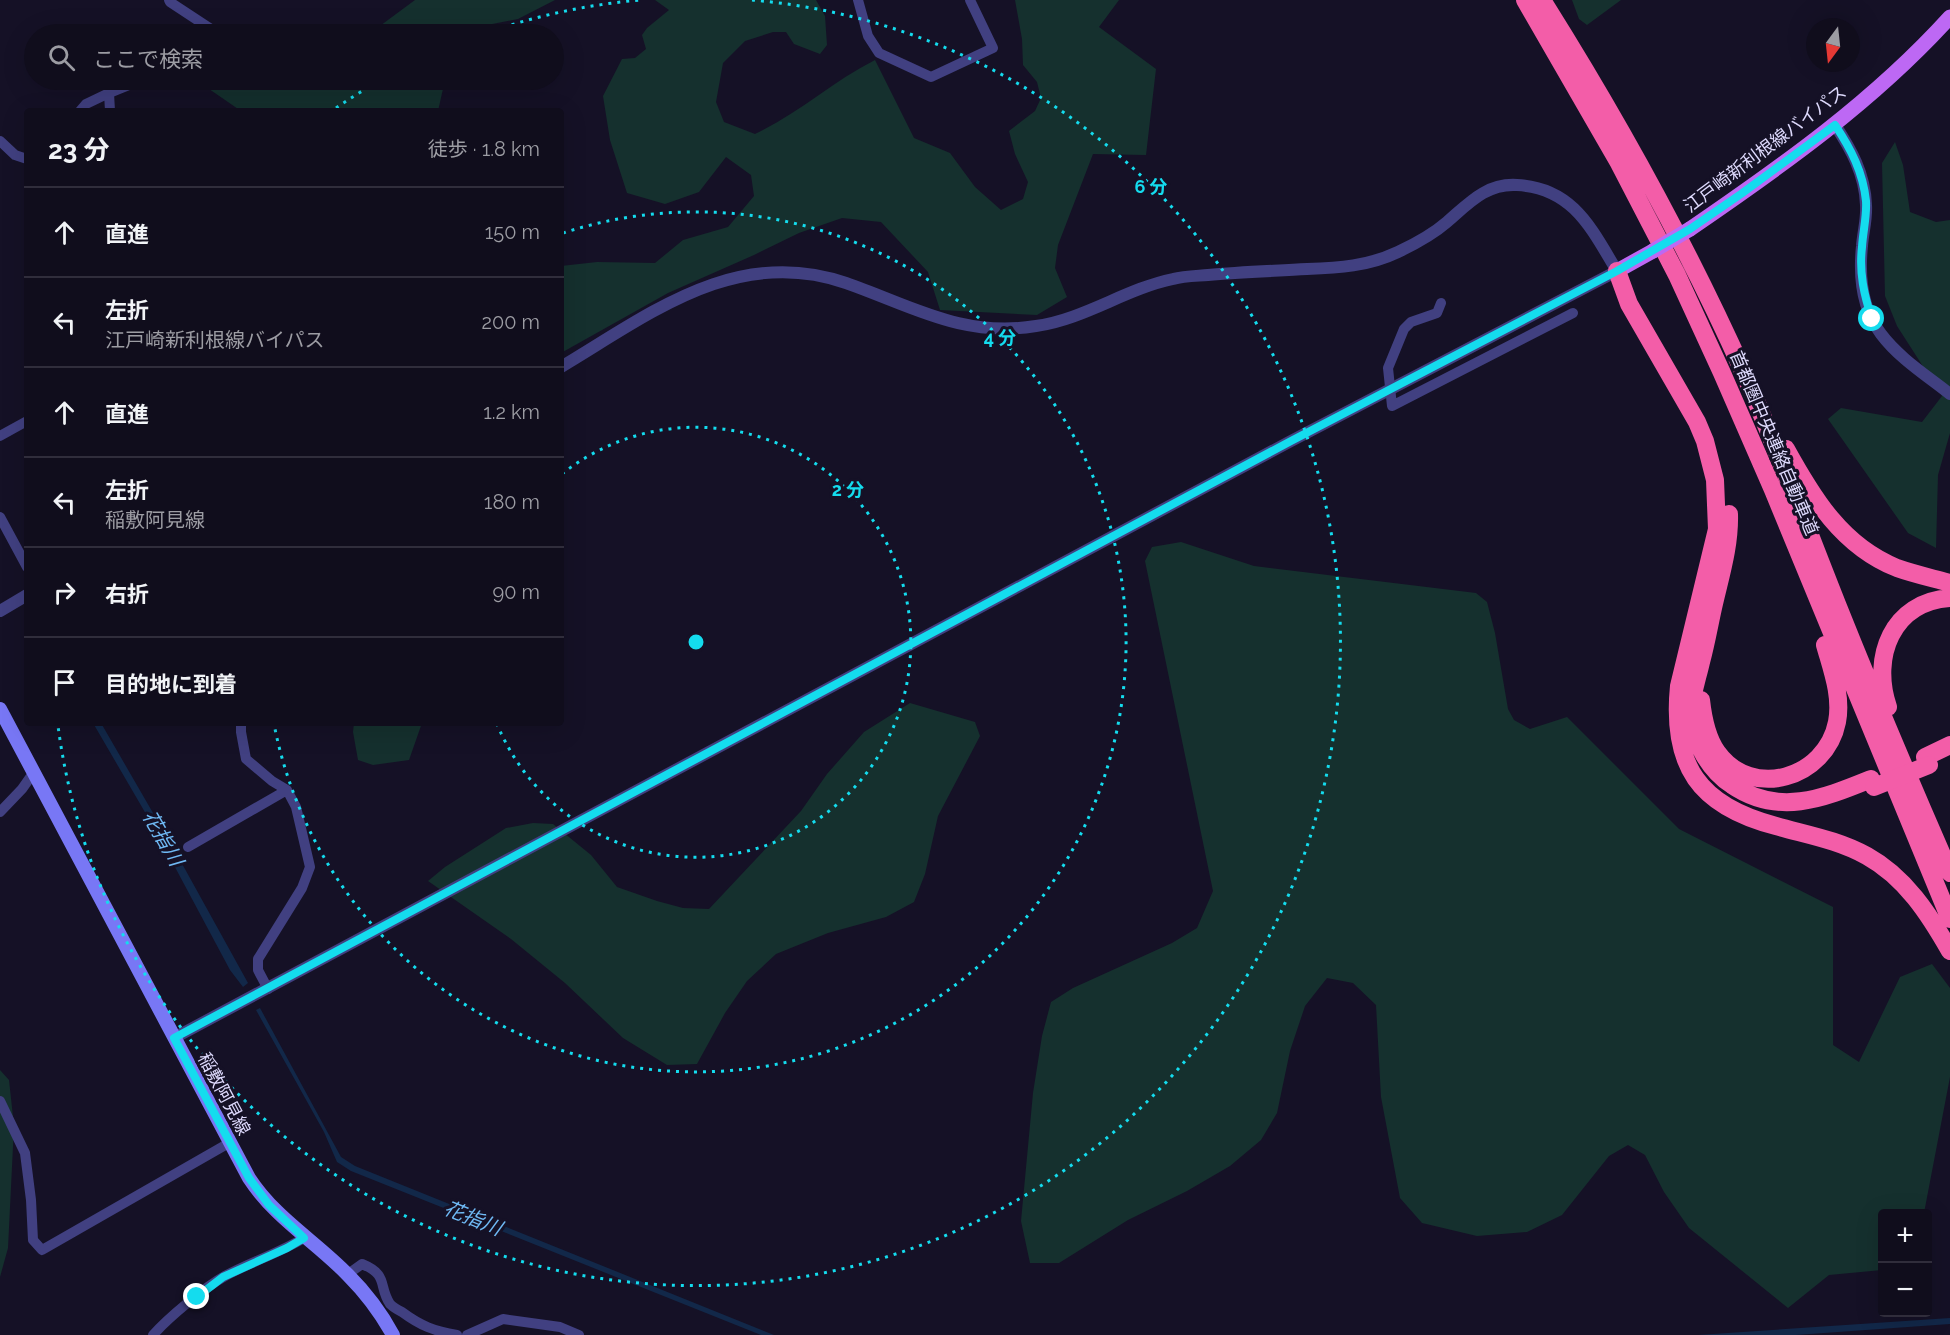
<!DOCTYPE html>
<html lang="ja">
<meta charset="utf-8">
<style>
:root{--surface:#100d1c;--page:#1e1b29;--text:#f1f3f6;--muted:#9c9ca3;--line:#302d3b}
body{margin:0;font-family:Raleway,"Noto Sans JP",sans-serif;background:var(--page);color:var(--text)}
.controls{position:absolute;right:18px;bottom:18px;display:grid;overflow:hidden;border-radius:6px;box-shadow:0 6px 24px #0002}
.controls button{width:54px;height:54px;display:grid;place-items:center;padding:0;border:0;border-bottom:2px solid var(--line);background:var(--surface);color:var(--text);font:30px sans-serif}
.compass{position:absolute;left:1806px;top:18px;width:54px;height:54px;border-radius:50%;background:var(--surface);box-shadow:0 6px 24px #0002;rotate:195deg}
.stop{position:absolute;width:18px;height:18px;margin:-14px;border:4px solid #14dcee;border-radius:50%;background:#fff}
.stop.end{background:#14dcee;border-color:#fff;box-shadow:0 2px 6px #0008}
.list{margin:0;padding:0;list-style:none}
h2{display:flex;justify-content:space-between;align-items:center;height:78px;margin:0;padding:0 24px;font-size:26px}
h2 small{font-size:20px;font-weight:400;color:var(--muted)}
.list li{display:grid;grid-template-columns:39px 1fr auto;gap:18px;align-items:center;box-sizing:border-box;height:90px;padding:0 24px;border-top:2px solid var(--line)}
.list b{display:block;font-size:22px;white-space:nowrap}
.list p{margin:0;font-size:20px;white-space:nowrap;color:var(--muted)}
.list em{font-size:20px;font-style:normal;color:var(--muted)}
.icon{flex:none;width:33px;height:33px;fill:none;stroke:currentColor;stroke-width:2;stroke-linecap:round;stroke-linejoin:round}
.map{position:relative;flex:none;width:1950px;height:1335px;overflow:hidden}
.search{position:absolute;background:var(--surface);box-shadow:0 6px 24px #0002;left:24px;top:24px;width:540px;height:66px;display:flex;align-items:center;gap:15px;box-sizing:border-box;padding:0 21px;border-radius:33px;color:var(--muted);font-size:22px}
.panel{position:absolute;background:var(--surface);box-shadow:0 6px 24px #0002;left:24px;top:108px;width:540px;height:618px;border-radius:6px}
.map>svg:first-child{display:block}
.green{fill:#15302e}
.water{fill:#122849}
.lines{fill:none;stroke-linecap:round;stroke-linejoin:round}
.minor{stroke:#414081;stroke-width:10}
.tertiary{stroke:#414081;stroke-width:12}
.secondary{stroke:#7877f5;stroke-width:14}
.primary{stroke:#bd68f4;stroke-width:15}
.motorway{stroke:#f35da8;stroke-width:18}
.primary-bridge{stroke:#bd68f4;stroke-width:15}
.motorway-bridge{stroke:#f35da8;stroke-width:18}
.route{stroke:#14dcee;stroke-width:8}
.ring{fill:none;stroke:#14dcee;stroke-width:3;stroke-dasharray:3 6}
.labels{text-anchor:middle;stroke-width:6;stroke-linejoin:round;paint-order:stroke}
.street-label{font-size:18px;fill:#ddd9fc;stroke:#151126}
.water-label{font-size:20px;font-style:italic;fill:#6fb9f4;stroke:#151126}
.centre{fill:#14dcee;stroke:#151126;stroke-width:3}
.ring-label{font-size:18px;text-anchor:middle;font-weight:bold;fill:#14dcee;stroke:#151126;stroke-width:6;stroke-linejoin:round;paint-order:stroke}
</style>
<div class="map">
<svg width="1950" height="1335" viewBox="0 0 1950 1335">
<rect width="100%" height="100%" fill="#151126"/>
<path class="green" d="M 415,0 L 555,0 L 518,19 L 472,28 L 467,34 L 369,34 Z
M 655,0 L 816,0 L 825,16 L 827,45 L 820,54 L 794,44 L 786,32 L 773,32 L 745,41 L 723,63 L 716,102 L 724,122 L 755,134 C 798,114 833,81 875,60 L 914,138 L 950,153 L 975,187 L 1001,210 L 1023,199 L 1028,182 L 1015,154 L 1009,131 L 1035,111 L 1041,98 L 1037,82 L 1023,65 L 1022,39 L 1015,0 L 1119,0 L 1099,27 L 1156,69 L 1146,155 L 1093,154 L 1058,245 L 1055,268 L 1067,297 L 1037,315 L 940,310 L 928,272 L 881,222 L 842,218 L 799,233 L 754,255 L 668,293 L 561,353 L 561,266 L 597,262 L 655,263 L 683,240 L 728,227 L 754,196 L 751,175 L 726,157 L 699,192 L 665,204 L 627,193 L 610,140 L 603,96 L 622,59 L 635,58 L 646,49 L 642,35 L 647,28 L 669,10 Z
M 1572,0 L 1621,0 L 1587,25 L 1579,19 Z
M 196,80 L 445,80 L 438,111 L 241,111 Z
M 1895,142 L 1903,165 L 1910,212 L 1936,222 L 1950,220 L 1950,433 L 1938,475 L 1936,548 L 1908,533 L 1828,419 L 1841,408 L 1922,422 L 1942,396 L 1897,326 L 1885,296 L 1882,163 Z
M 1181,542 L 1254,566 L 1476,593 L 1487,602 L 1495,633 L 1508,709 L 1514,720 L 1530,729 L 1567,717 L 1679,829 L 1833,907 L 1833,1045 L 1859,1062 L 1900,977 L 1932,964 L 1950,988 L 1950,1077 L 1924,1213 L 1882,1214 L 1882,1270 L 1829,1275 L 1788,1308 L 1689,1228 L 1664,1192 L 1645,1155 L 1628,1145 L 1609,1156 L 1562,1215 L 1527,1232 L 1477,1236 L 1422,1223 L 1400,1198 L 1381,1097 L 1376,1005 L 1353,983 L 1327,978 L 1305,1006 L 1290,1051 L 1277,1113 L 1261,1140 L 1230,1166 L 1187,1191 L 1128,1220 L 1059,1263 L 1030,1263 L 1021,1221 L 1033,1093 L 1042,1036 L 1051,1002 L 1073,988 L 1172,943 L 1197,928 L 1213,891 L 1145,561 L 1152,547 Z
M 910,703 L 975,722 L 980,736 L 938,816 L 925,874 L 914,902 L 886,917 L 828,933 L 776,954 L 747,981 L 725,1013 L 697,1064 L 667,1065 L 623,1038 L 565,983 L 511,939 L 428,881 L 445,867 L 506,828 L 533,823 L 553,824 L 591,855 L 617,887 L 657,901 L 683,908 L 709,909 L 801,811 L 827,774 L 864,732 Z
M 354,723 L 422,723 L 409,760 L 373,765 L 358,760 L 353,732 Z
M 0,1070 L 9,1080 L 14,1126 L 8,1248 L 0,1277 Z"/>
<path class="water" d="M 93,723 L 101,723 L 175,851 L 248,983 L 243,987 L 230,970 L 153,826 Z
M 260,1008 L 341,1157 L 355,1166 L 774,1335 L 761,1335 L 351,1171 L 337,1162 L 324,1132 L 256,1010 Z
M 1950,1318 L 1950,1324 L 1796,1335 L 1698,1335 Z"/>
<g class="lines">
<path class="minor" d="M 169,0 L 170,2 L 214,31 L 214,34
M 858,0 L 868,36 L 879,53 L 931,77 L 993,48 L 970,0
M 80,111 L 86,104 L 109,93
M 110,111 L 109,93 L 141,80
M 0,141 L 15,155 L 27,159
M 1441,303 L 1437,313 L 1411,322 L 1404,329 L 1388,368 L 1392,406 L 1573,313
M 0,436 L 27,421
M 0,517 L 27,567
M 241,723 L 241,732 L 246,759 L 272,781 L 287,790 L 296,807 L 310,867 L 302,888 L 258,959 L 258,970 L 268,989
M 0,812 L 22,789 L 34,772
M 188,847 L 287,790
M 0,1101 L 25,1153 L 31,1200 L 33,1240 L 42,1250 L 229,1143
M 348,1274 L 362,1264 C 389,1275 378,1286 390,1304 C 393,1307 398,1310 402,1312 C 421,1326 434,1331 457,1335
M 153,1335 C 168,1318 205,1287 225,1276 C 251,1262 279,1253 304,1238
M 467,1335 L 503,1319 L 560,1327 L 579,1335"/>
<path class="tertiary" d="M 1835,125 C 1851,149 1865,174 1866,205 C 1867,219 1863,232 1862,246 C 1859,275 1862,309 1881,334 C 1899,358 1926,375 1950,394
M 0,611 L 27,595
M 174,1038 L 1291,441 L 1617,271 C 1591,228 1573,188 1517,185 C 1486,183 1468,204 1447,222 C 1432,235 1415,244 1398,252 C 1369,266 1338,268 1307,269 C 1274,271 1241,272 1208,275 C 1196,276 1184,276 1173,279 C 1125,289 1085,319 1036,326 C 962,338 912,306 846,283 C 736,245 650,314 561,367"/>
<path class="secondary" d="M 0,709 L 249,1178 C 275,1218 315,1241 348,1275 C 366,1293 381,1313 393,1335"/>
<path class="primary" d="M 1690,229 C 1782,166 1874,101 1950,17
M 1617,271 L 1653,251"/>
<path class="motorway" d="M 1525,0 L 1619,163 L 1677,275 L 1722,373 L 1773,490 L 1950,919
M 1542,0 C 1617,119 1685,242 1743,371 C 1777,447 1806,526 1837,604 C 1873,694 1911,784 1950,873
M 1617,271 L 1629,304 L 1697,422 L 1705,441 L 1715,480 L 1717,529 L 1679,686 C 1671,766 1699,806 1776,826 C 1808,835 1838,840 1867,856 C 1905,877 1929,914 1950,951
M 1786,449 C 1813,498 1842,546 1897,568 C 1914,574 1932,578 1950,583
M 1729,514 C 1730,546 1720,577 1713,608 C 1709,626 1706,644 1701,662 C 1697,680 1690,698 1691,716 C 1693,742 1710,771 1732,785 C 1779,817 1824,798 1871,779
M 1701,700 C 1703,718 1707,738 1717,752 C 1752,801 1826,778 1837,722 C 1842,696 1832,670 1825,645
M 1888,707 C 1871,657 1892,602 1950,598
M 1925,757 L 1950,745"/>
<path class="primary-bridge" d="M 1653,251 L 1690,229"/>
<path class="motorway-bridge" d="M 1874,787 L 1929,765"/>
</g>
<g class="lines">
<path class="route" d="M 197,1297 L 223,1277 L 287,1248 L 304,1238 L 269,1205 L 249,1178 L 174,1038 L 1291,441 L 1617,271 L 1690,229 L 1741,194 L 1835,125 C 1851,149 1863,172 1866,201 C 1867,216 1863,231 1862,247 C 1859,273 1864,295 1872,319"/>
</g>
<g class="ring">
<path d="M562 474A215 215 0 1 1 497 724"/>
<path d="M563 233A430 430 0 1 1 274 724"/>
<path d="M336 108A644 644 0 0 1 379 81M486 33A644 644 0 0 1 640 0M752 0A644 644 0 1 1 58 726"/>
</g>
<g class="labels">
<g class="street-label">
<text transform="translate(1765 149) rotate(-37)" y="6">江戸崎新利根線バイパス</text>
<text transform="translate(1774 443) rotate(67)" y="6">首都圏中央連絡自動車道</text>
<text transform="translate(224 1094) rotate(62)" y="6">稲敷阿見線</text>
</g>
<g class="water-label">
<text transform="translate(163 838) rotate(60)" y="7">花指川</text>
<text transform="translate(473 1218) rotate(22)" y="7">花指川</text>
</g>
</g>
<circle cx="696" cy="642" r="9" class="centre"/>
<g class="ring-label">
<text x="1151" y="193">6 分</text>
<text x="1000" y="344">4 分</text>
<text x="848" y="496">2 分</text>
</g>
</svg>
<div class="controls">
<button>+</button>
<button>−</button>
</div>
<svg class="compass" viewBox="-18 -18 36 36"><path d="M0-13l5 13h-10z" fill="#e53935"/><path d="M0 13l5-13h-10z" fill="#9c9ca3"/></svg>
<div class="stop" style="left:1872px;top:319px"></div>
<div class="stop end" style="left:197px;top:1297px"></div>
<div class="search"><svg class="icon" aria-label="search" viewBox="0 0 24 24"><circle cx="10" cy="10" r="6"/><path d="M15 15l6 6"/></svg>ここで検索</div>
<section class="panel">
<h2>23 分<small>徒歩 · 1.8 km</small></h2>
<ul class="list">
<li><svg class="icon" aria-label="ahead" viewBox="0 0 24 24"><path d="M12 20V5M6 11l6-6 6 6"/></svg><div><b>直進</b></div><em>150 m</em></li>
<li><svg class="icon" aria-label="left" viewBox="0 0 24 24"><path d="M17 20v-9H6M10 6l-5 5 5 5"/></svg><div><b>左折</b><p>江戸崎新利根線バイパス</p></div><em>200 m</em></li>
<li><svg class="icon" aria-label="ahead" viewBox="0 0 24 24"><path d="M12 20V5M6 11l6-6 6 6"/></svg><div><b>直進</b></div><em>1.2 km</em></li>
<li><svg class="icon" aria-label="left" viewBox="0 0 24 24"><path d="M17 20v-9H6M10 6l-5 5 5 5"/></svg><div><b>左折</b><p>稲敷阿見線</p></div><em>180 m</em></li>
<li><svg class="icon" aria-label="right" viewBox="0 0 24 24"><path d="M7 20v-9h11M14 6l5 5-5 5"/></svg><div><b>右折</b></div><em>90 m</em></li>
<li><svg class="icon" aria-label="arrive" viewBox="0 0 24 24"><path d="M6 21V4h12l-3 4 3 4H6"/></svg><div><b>目的地に到着</b></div></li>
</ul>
</section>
</div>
